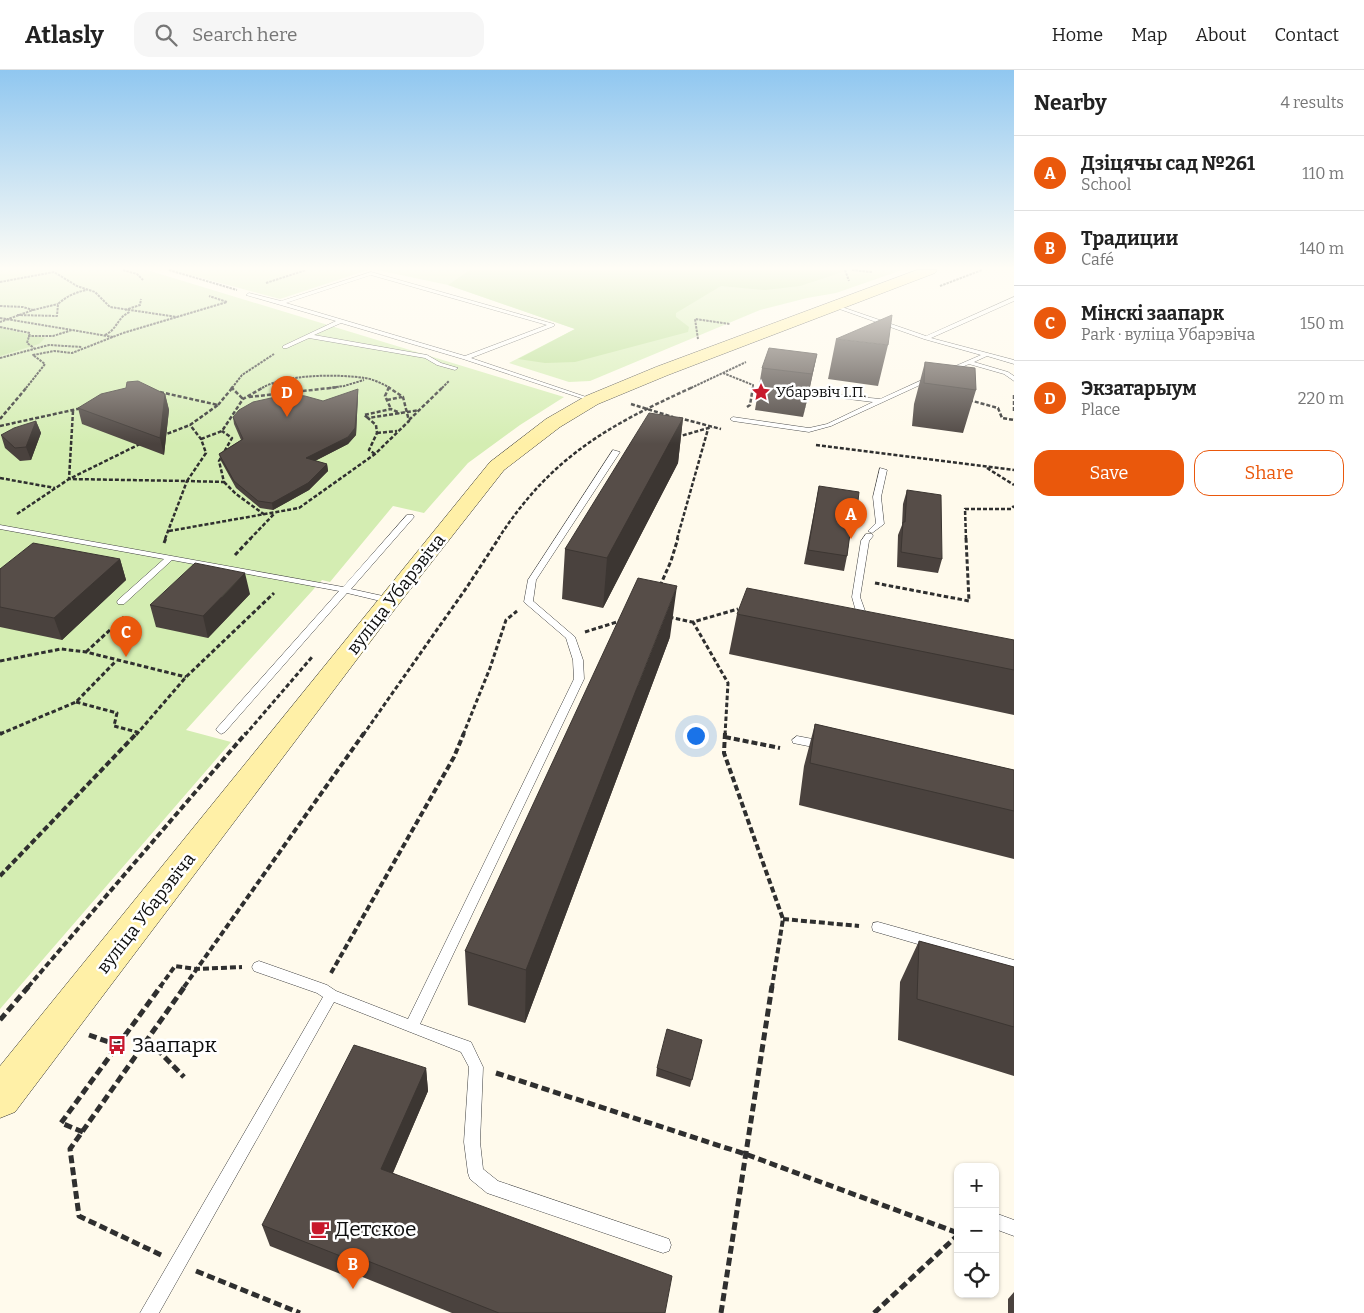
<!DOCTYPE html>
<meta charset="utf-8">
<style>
:root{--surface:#fff;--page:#f6f6f6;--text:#222;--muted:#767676;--line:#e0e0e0;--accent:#ea580c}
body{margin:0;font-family:Bitter,serif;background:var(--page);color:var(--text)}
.controls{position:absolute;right:15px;bottom:15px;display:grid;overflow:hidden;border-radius:10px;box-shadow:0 1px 4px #0004}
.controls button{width:45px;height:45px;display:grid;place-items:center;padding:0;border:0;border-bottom:1px solid var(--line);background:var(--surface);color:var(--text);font:25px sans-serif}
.you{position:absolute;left:695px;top:665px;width:18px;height:18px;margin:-12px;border:4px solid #fff;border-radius:50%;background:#1a73e8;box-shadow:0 0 0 8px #1a73e833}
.badge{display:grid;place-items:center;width:32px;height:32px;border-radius:50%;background:var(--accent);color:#fff;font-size:16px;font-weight:700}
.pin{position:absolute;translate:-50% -41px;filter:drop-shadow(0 1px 2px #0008)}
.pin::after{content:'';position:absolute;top:26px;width:18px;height:15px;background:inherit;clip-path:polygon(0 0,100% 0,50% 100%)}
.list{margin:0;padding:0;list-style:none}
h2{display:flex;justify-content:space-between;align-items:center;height:65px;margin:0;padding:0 20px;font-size:21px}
h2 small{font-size:16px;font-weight:400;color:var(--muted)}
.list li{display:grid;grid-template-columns:32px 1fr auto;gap:15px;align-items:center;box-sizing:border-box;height:75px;padding:0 20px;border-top:1px solid var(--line)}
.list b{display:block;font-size:19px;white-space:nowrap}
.list p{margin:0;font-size:16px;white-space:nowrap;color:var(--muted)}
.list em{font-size:16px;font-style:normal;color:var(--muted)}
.actions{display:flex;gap:10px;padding:15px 20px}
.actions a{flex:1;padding:11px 0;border:1px solid var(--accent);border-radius:15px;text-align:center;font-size:18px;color:var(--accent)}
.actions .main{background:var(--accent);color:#fff}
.icon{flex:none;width:28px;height:28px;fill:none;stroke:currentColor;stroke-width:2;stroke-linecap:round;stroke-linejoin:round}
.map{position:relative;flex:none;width:1014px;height:1243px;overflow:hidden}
header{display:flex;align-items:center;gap:30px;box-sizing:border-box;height:70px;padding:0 25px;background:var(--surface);border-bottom:1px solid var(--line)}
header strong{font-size:24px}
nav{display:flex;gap:28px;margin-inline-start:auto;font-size:18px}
.search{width:350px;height:45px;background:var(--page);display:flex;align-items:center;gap:12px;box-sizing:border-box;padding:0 18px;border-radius:15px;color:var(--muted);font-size:19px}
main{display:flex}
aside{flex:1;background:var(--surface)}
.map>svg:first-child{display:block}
.green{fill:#d4edb2}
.forest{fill:#b9df90}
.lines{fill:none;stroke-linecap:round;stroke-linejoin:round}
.lane-casing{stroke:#404040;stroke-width:1}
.secondary-casing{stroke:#2f2f2f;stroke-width:1}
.path-far4{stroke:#2f2f2f;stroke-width:2;stroke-dasharray:2.5 1;stroke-linecap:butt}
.path-far3{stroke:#2f2f2f;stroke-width:2.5;stroke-dasharray:4 2;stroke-linecap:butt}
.path-far2{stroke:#2f2f2f;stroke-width:3;stroke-dasharray:4.5 2.5;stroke-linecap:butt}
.path-far1{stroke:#2f2f2f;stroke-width:4;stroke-dasharray:6 3;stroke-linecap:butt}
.path{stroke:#2f2f2f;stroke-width:5;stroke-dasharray:8 4;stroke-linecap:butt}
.lane{fill:#fff;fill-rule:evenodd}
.secondary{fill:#fff0a7;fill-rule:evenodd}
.wall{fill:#4a423e}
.shaded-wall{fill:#3c3632}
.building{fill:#564d48;stroke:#3c3632}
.labels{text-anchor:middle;stroke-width:5;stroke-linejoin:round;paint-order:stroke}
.far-poi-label{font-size:15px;fill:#0d0d0d;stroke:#fff;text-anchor:start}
.street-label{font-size:18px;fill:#0d0d0d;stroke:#fff}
.near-poi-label{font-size:21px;fill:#0d0d0d;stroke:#fff;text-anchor:start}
</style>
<header>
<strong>Atlasly</strong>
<div class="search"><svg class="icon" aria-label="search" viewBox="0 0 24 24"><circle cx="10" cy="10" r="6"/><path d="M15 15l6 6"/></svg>Search here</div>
<nav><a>Home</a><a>Map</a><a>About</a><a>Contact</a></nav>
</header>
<main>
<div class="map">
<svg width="1014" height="1243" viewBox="0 0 1014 1243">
<rect width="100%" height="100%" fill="#fffaec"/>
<path class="green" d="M 0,200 L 147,200 L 564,327 L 520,355 L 468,393 L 424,443 L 393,436 L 330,512 L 322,510 L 186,660 L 231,672 L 0,939 Z
M 171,200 L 368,200 L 280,229 Z
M 377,200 L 902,200 L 836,223 L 807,228 L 760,240 L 590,311 L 569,312 L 509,293 L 575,259 L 448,215 Z"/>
<path class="forest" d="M 470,200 L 849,200 L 800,216 L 765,220 L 721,216 L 676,243 L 676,247 L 689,257 L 688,262 L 575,292 L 545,293 L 518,289 L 575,259 L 448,215 Z
M 0,258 L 45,268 L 39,274 L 0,286 Z"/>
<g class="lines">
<g class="lane-casing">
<path id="lane" d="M 371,202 L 554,254 L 554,256 L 471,288 L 595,330 L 590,331 L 463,289 L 341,253 L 314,265 L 427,285 L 441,293 L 458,298 L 455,300 L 437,295 L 425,288 L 309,268 L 287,278 L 283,278 L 283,276 L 336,251 L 246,225 L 249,223 L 281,231 ZM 371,205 L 547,255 L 465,286 L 286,233 Z
M 1014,227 L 1014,231 L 931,268 L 1014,290 L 1014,294 L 987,286 L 974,292 L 1008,302 L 1014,306 L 1014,311 L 1004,304 L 969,294 L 948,303 L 944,303 L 944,301 L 981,285 L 924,269 L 831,236 L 836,235 L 926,266 Z
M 931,306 L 933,307 L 933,309 L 831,356 L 809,362 L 733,351 L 730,349 L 733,347 L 809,358 L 827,354 L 873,332 L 832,327 L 829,325 L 830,324 L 880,329 Z
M 613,380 L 620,382 L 536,510 L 533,531 L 575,567 L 583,590 L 584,609 L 420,954 L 471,972 L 483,997 L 480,1072 L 483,1099 L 498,1111 L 669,1169 L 671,1175 L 669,1181 L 663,1183 L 487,1123 L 470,1109 L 468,1103 L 464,1072 L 469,997 L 461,982 L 334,932 L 159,1243 L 140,1243 L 323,927 L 317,923 L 254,901 L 252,897 L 254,893 L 259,891 L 327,915 L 336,921 L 408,949 L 574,609 L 573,590 L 566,568 L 524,532 L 528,510 Z
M 880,398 L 887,400 L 881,427 L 884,454 L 872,463 L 868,461 L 876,453 L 873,427 Z
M 407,445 L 413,445 L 414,447 L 351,519 L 392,528 L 393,530 L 392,532 L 389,533 L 347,523 L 225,662 L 221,664 L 216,660 L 217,658 L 339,521 L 172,490 L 124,534 L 118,534 L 117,532 L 118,530 L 164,489 L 0,459 L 0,455 L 343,517 Z
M 866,464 L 872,464 L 873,466 L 869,471 L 860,527 L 869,552 L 864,555 L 859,552 L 852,527 L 861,471 Z
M 797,666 L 823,671 L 828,675 L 823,679 L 793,673 L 792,670 Z
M 878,852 L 1014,890 L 1014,902 L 873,861 L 872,857 L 873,853 Z
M 995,1143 L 1014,1150 L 1014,1166 L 995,1159 Z"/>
</g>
<g class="secondary-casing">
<path id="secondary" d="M 917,200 L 937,200 L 935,203 L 668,305 L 598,334 L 560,357 L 504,400 L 398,535 L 15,1042 L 0,1048 L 0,996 L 490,392 L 546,349 L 586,326 L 656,297 Z"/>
</g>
<path class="path-far4" d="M 123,200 L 137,204 L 143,210
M 169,200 L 237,220
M 845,200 L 849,211
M 852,200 L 872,202
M 0,212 L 54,202 L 77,216 L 95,222 L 110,237 L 177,247
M 266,213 L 306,200
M 940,216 L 982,200
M 0,236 L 23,237 L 33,240 L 0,252
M 33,240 L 58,234
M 125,240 L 140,235 L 141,229
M 17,245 L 57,246 L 58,234 C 67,226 76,222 87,220
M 0,248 L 72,260
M 0,257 L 30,263 L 27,273 L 34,278
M 105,265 C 118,259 117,247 130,242
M 28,266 L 53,266 L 72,260 L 113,267
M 698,269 L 695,249 L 730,254
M 0,288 L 49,275 L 82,277
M 723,303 L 753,315 L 753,318
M 273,313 L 275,318
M 26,318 L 45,294 L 33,285 L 54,281 L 72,283 L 123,263 L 227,232 L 209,226
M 232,318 L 242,305 L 274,284
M 262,318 C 285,304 338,304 365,308 C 373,309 383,314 390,318
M 286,318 L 288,318
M 329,318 L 344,316 L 364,310
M 442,318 L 449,311
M 691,318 L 746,292"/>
<path class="path-far3" d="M 231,317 L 243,329
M 274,317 L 276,321 L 288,317 L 290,321
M 389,317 L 385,326 L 391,339
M 160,322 L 218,335 L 190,355 L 164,365
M 1014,325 L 1014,341
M 249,327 L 339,317
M 387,330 L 402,327
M 969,330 L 998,338 L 1002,348 L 1014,350
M 631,334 L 673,347
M 218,335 L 233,317
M 747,337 L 750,335 L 753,317
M 73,341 L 69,409 L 187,411 L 206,383 L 201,369 L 190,355
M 368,348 L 364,345 L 391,339 L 400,343
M 679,348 L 721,359
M 0,349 L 27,317
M 409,350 L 443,317
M 0,356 L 82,338
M 377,363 L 397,361
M 677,367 L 712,357
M 201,369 L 222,361 L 243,329 L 264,317
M 816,375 L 1014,400
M 375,384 L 369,380 L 377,363 L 376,355 L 368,348 L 420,340
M 987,398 L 1014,415
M 0,408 L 55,418
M 224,412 L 236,424 L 265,445
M 17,444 L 69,409 L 140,374
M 169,461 L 299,438 L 375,384 L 409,351 L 403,327 L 388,317
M 165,469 L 187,411 L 224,412 L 219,391 L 232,368 L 222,361
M 250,469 L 274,444
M 498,469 C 551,387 607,356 693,317
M 677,469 L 708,359
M 966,469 L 965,439 L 1011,439 L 1014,436"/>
<path class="path-far2" d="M 164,473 L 166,468
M 235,485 L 251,468
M 875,513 L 969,531 L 966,468
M 660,516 L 671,491 L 678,468
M 669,547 L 692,552
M 585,562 L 620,551
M 86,582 L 124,547
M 0,591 L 61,579 L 86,582 L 186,607
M 76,632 L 117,643 L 114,656 L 137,662
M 0,664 L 76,632 L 116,591
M 136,665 L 186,607 L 274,523
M 245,665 L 312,587
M 363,665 L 467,517 L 499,468
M 463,665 L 490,598 L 506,550 L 517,541
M 725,665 L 728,613 L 693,552 L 738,539"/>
<path class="path-far1" d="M 725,663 L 724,683 L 783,849 L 772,917
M 0,664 L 2,663
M 725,667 L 780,678
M 0,806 L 137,663
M 783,849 L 859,856
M 331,903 L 454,687 L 464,663
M 28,917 L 246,663
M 160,917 L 175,896 L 196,899 L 242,897
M 184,917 L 364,663"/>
<path class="path" d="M 0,950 L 29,916
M 89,965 L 117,975
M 148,970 L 184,1007
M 496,1003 L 748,1085 L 958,1163
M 83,1062 L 61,1053 L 161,916
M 161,1185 L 79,1146 L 70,1079 L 185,916
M 196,1201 L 300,1243
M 721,1243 L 772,916
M 874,1243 L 958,1165"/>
<use href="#lane" class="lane"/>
<use href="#secondary" class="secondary"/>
</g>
<path class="wall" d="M 836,269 L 888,275 L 878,316 L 828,309 Z
M 817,284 L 808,326 L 803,347 L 755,340 L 762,298 Z
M 925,292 L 976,320 L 963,363 L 912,356 L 914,334 Z
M 165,324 L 169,340 L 164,385 L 82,354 L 78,338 Z
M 358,325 L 356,365 L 348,374 L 315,391 L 327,394 L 328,401 L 309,420 L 273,440 L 260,438 L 236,418 L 221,391 L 219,384 L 241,370 L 234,354 L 233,347 Z
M 683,348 L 678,393 L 603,538 L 562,529 L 565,479 Z
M 36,351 L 41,363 L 31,390 L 20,391 L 5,378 L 1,365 Z
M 819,416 L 856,449 L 852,463 L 850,463 L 847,486 L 844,501 L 804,494 Z
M 907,420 L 942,489 L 938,503 L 897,497 L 898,465 L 902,455 L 903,434 Z
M 120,489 L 126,510 L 62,570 L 0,557 L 0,499 Z
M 250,524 L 208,568 L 156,557 L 150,535 Z
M 737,544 L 1014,570 L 1014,645 L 729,584 Z
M 670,567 L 525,953 L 468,935 L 465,881 Z
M 815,654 L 1014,700 L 1014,789 L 799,735 L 804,696 Z
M 919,871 L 1014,897 L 1014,1006 L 898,970 L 900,912 Z
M 702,970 L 690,1017 L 656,1006 L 657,998 Z
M 426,998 L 428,1021 L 393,1103 L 665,1243 L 452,1243 L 350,1202 L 348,1207 L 270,1176 L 262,1155 Z
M 1014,1222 L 1014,1243 L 1008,1243 L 1008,1229 Z"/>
<path class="shaded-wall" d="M 817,284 L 808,326 L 803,347 L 812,304 Z
M 358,319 L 358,325 L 356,365 L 348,374 L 307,395 L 306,388 Z
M 165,324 L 169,340 L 164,385 L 160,368 Z
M 683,348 L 678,393 L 603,538 L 607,488 Z
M 36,351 L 41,363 L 31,390 L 26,377 Z
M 327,394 L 328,401 L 309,420 L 273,440 L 272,433 Z
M 120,489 L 126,510 L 62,570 L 54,548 Z
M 245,503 L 250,524 L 208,568 L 203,546 Z
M 677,516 L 670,567 L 525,953 L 526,900 Z
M 426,998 L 428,1021 L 385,1121 L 381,1099 Z
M 345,1182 L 350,1202 L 348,1207 L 343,1187 Z"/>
<path class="building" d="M 892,245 L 888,275 L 836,269 Z
M 769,278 L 817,284 L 812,304 L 762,298 Z
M 925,292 L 975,298 L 976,320 L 924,313 Z
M 138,311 L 165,324 L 160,368 L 78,338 L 101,324 L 126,318 L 127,312 Z
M 358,319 L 355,358 L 348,367 L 306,388 L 327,394 L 308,413 L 272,433 L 258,431 L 234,411 L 219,384 L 243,369 L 233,347 L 239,340 L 253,332 L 289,324 L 305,326 L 323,331 Z
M 649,343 L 683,348 L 607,488 L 565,479 Z
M 36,351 L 26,377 L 15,378 L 1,365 L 14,358 Z
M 819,416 L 859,422 L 856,449 L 852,449 L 847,486 L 808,480 Z
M 907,420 L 941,425 L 942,489 L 901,482 L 903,452 L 905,452 Z
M 33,473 L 120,489 L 54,548 L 0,537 L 0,499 Z
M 195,493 L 245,503 L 203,546 L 150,535 Z
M 638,508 L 677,516 L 526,900 L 465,881 Z
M 747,518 L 1014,570 L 1014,600 L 737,544 Z
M 815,654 L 1014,700 L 1014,741 L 810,693 Z
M 919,871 L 1014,897 L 1014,957 L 917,929 Z
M 667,959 L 702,970 L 692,1010 L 657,998 Z
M 354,975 L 426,998 L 381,1099 L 672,1206 L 665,1243 L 499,1243 L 345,1182 L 343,1187 L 262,1155 Z"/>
<linearGradient id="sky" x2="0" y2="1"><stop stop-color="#90c7f0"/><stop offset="0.53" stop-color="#fffdf6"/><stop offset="1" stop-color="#fffdf6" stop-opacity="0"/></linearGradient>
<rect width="1014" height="374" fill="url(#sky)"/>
<defs>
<g id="sight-bare" transform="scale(1.5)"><path d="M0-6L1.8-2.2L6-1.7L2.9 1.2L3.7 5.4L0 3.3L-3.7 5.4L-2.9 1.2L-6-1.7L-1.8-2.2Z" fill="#c8192c" stroke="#fff" stroke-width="2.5" paint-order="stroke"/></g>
<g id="bus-bare" transform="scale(1.5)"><path d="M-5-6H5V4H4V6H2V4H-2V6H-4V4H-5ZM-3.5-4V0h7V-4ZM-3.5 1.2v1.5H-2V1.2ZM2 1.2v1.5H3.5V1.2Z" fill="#c8192c" stroke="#fff" stroke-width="2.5" paint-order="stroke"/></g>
<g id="cafe-bare" transform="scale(1.5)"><path d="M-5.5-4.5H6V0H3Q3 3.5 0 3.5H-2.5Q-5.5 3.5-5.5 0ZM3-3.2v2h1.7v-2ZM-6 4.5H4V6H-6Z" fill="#c8192c" stroke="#fff" stroke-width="2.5" paint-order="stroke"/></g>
</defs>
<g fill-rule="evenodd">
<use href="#sight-bare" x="761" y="322"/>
<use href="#bus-bare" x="117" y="975"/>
<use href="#cafe-bare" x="320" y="1159"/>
</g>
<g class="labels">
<g class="far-poi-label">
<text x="776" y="327">Убарэвіч І.П.</text>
</g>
<g class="street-label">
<text transform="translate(396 524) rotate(-52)" y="6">вуліца Убарэвіча</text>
<text transform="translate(146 843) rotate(-52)" y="6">вуліца Убарэвіча</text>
</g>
<g class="near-poi-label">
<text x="132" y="982">Заапарк</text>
<text x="335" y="1166">Детское</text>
</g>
</g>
</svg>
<div class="controls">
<button>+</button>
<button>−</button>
<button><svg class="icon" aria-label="locate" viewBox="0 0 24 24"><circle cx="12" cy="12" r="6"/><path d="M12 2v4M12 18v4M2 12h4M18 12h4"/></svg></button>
</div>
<div class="you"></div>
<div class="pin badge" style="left:851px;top:469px">A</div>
<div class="pin badge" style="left:353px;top:1219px">B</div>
<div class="pin badge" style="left:126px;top:587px">C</div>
<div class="pin badge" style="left:287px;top:347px">D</div>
</div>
<aside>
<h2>Nearby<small>4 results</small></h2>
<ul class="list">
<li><span class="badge">A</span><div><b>Дзіцячы сад №261</b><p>School</p></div><em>110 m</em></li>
<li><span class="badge">B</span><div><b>Традиции</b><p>Café</p></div><em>140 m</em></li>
<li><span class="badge">C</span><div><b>Мінскі заапарк</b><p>Park · вуліца Убарэвіча</p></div><em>150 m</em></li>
<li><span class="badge">D</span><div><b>Экзатарыум</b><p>Place</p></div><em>220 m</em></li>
</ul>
<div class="actions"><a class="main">Save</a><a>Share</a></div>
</aside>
</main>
